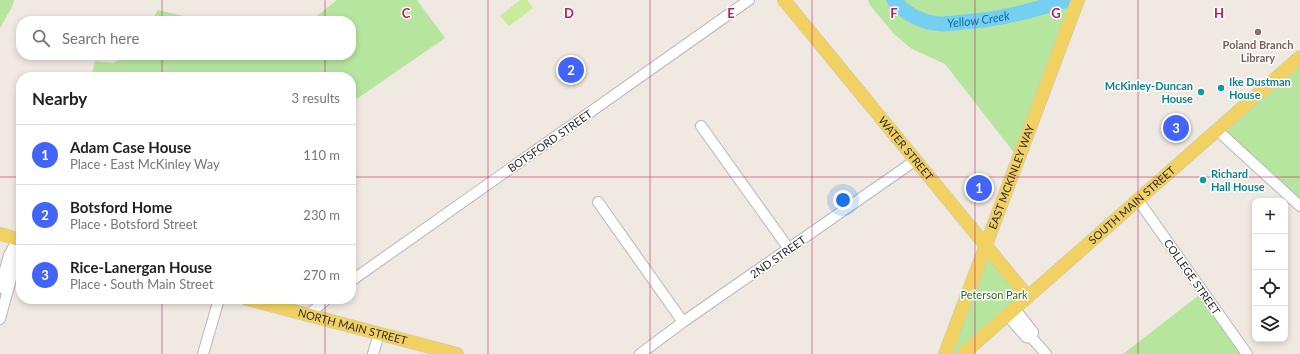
<!DOCTYPE html>
<meta charset="utf-8">
<style>
:root{--surface:#fff;--page:#f2f2f2;--text:#222;--muted:#767676;--line:#e0e0e0;--accent:#4264fb}
body{margin:0;font-family:Lato,sans-serif;background:var(--page);color:var(--text)}
.controls{position:absolute;right:12px;bottom:12px;display:grid;overflow:hidden;border-radius:8px;box-shadow:0 2px 6px #0003}
.controls button{width:36px;height:36px;display:grid;place-items:center;padding:0;border:0;border-bottom:1px solid var(--line);background:var(--surface);color:var(--text);font:20px sans-serif}
.you{position:absolute;left:843px;top:200px;width:14px;height:14px;margin:-10px;border:3px solid #fff;border-radius:50%;background:#1a73e8;box-shadow:0 0 0 6px #1a73e833}
.badge{display:grid;place-items:center;width:26px;height:26px;border-radius:50%;background:var(--accent);color:#fff;font-size:13px;font-weight:700}
.pin{position:absolute;translate:-50% -50%;border:2px solid #fff;box-shadow:0 1px 4px #0006}
.list{margin:0;padding:0;list-style:none}
h2{display:flex;justify-content:space-between;align-items:center;height:52px;margin:0;padding:0 16px;font-size:17px}
h2 small{font-size:13px;font-weight:400;color:var(--muted)}
.list li{display:grid;grid-template-columns:26px 1fr auto;gap:12px;align-items:center;box-sizing:border-box;height:60px;padding:0 16px;border-top:1px solid var(--line)}
.list b{display:block;font-size:15px;white-space:nowrap}
.list p{margin:0;font-size:13px;white-space:nowrap;color:var(--muted)}
.list em{font-size:13px;font-style:normal;color:var(--muted)}
.icon{flex:none;width:22px;height:22px;fill:none;stroke:currentColor;stroke-width:2;stroke-linecap:round;stroke-linejoin:round}
.map{position:relative;flex:none;width:1300px;height:354px;overflow:hidden}
.search{position:absolute;background:var(--surface);box-shadow:0 2px 6px #0003;left:16px;top:16px;width:340px;height:44px;display:flex;align-items:center;gap:10px;box-sizing:border-box;padding:0 14px;border-radius:16px;color:var(--muted);font-size:15px}
.panel{position:absolute;background:var(--surface);box-shadow:0 2px 6px #0003;left:16px;top:72px;width:340px;height:232px;border-radius:16px}
.map>svg:first-child{display:block}
.green{fill:#b6e59e}
.pitch{fill:#c9ec9a}
.lines{fill:none;stroke-linecap:round;stroke-linejoin:round}
.river{stroke:#75cff0;stroke-width:15}
.minor-casing{stroke:#b4b7c1;stroke-width:12}
.major-casing{stroke:#c9c9c9;stroke-width:14}
.minor{stroke:#fff;stroke-width:10}
.major{stroke:#f2d163;stroke-width:13}
.grid{fill:none;stroke:#c2185b;stroke-width:1;stroke-opacity:0.55}
.education-dot{fill:#8d6e63;stroke:#fff;stroke-width:1.5}
.culture-dot{fill:#0f9aa8;stroke:#fff;stroke-width:1.5}
.labels{text-anchor:middle;stroke-width:3;stroke-linejoin:round;paint-order:stroke}
.education-label{font-size:11px;font-weight:bold;fill:#785e54;stroke:#fff}
.culture-label{font-size:11px;font-weight:bold;fill:#0d838f;stroke:#fff;text-anchor:start}
.street-label{font-size:11px;fill:#2e2e2e;stroke:#fff}
.park-label{font-size:11px;fill:#2c6e1b;stroke:#fff}
.water-label{font-size:12px;font-style:italic;fill:#0d6fa3;stroke:#fff}
.grid-label{font-size:13px;text-anchor:middle;font-weight:bold;fill:#c2185b;stroke:#fff;stroke-width:3;stroke-linejoin:round;paint-order:stroke}
</style>
<div class="map">
<svg width="1300" height="354" viewBox="0 0 1300 354">
<rect width="100%" height="100%" fill="#efe9e1"/>
<path class="green" d="M 0,0 L 14,0 L 12,7 L 0,28 Z
M 337,0 L 417,0 L 445,38 L 358,98 L 351,99 L 351,77 L 91,77 L 95,61 L 113,63 L 127,55 L 351,55 L 351,21 L 283,21 L 314,18 Z
M 868,0 L 1078,0 L 1019,159 L 945,64 L 912,49 L 894,34 L 870,5 Z
M 158,10 L 206,21 L 151,21 Z
M 1300,57 L 1300,206 L 1217,130 Z
M 986,246 L 1028,297 L 963,354 L 945,354 Z
M 1203,292 L 1247,354 L 1123,354 Z"/>
<path class="pitch" d="M 520,0 L 527,0 L 533,8 L 509,26 L 500,16 Z"/>
<g class="lines">
<path class="river" id="s1" d="M 894,0 C 904,14 924,23 941,24 C 948,24 956,23 963,22 C 999,20 1033,10 1067,0"/>
<g class="minor-casing">
<path id="minor" d="M 701,126 L 789,249
M 1217,130 L 1300,206
M 1138,200 L 1247,354
M 598,202 L 683,322
M 351,281 L 749,0
M 0,288 L 9,255 L 17,241
M 1015,309 L 1033,332 L 1032,338
M 308,315 L 327,299
M 1007,315 L 1026,337 L 1032,338 L 1046,354
M 0,319 L 17,257 L 18,239
M 203,354 L 219,299
M 373,354 L 379,334
M 640,354 L 683,322 L 916,160"/>
</g>
<g class="major-casing">
<g id="major">
<path id="s2" d="M 784,0 L 1028,297"/>
<path d="M 0,234 L 21,240"/>
<path id="s3" d="M 247,299 L 457,354"/>
<path id="s4" d="M 945,354 L 1078,0"/>
<path id="s5" d="M 963,354 L 1300,57"/>
</g>
</g>
<use href="#minor" class="minor"/>
<use href="#major" class="major"/>
</g>
<path class="grid" d="M 162,0 L 162,21M 325,0 L 325,21M 488,0 L 488,354M 650,0 L 650,354M 812,0 L 812,354M 975,0 L 975,354M 1138,0 L 1138,354M 162,55 L 162,77M 325,55 L 325,77M 0,177 L 21,177M 351,177 L 1300,177M 162,299 L 162,354M 325,299 L 325,354"/>
<circle class="education-dot" cx="1258" cy="32" r="4"/>
<g class="culture-dot">
<circle cx="1221" cy="88" r="4"/>
<circle cx="1201" cy="92" r="4"/>
<circle cx="1203" cy="180" r="4"/>
</g>
<g class="labels">
<g class="education-label">
<text x="1258" y="49">Poland Branch<tspan x="1258" dy="13">Library</tspan></text>
</g>
<g class="culture-label">
<text x="1229" y="86">Ike Dustman<tspan x="1229" dy="13">House</tspan></text>
<text x="1193" y="90" text-anchor="end">McKinley-Duncan<tspan x="1193" dy="13">House</tspan></text>
<text x="1211" y="178">Richard<tspan x="1211" dy="13">Hall House</tspan></text>
</g>
<g class="street-label">
<text transform="translate(550 141) rotate(-35)" y="4">BOTSFORD STREET</text>
<text dy="4" stroke="none"><textPath href="#s2" startOffset="192">WATER STREET</textPath></text>
<text dy="4" stroke="none"><textPath href="#s4" startOffset="189">EAST MCKINLEY WAY</textPath></text>
<text dy="4" stroke="none"><textPath href="#s5" startOffset="225">SOUTH MAIN STREET</textPath></text>
<text transform="translate(778 257) rotate(-35)" y="4">2ND STREET</text>
<text transform="translate(1192 277) rotate(55)" y="4">COLLEGE STREET</text>
<text dy="4" stroke="none"><textPath href="#s3" startOffset="109">NORTH MAIN STREET</textPath></text>
</g>
<g class="park-label">
<text x="994" y="299">Peterson Park</text>
</g>
<g class="water-label">
<text dy="4" stroke="none"><textPath href="#s1" startOffset="92">Yellow Creek</textPath></text>
</g>
</g>
<g class="grid-label">
<text x="406" y="18">C</text>
<text x="569" y="18">D</text>
<text x="731" y="18">E</text>
<text x="894" y="18">F</text>
<text x="1056" y="18">G</text>
<text x="1219" y="18">H</text>
</g>
</svg>
<div class="controls">
<button>+</button>
<button>−</button>
<button><svg class="icon" aria-label="locate" viewBox="0 0 24 24"><circle cx="12" cy="12" r="6"/><path d="M12 2v4M12 18v4M2 12h4M18 12h4"/></svg></button>
<button><svg class="icon" aria-label="layers" viewBox="0 0 24 24"><path d="M12 4l9 5-9 5-9-5zM3 14l9 5 9-5"/></svg></button>
</div>
<div class="you"></div>
<div class="pin badge" style="left:979px;top:188px">1</div>
<div class="pin badge" style="left:571px;top:70px">2</div>
<div class="pin badge" style="left:1176px;top:128px">3</div>
<div class="search"><svg class="icon" aria-label="search" viewBox="0 0 24 24"><circle cx="10" cy="10" r="6"/><path d="M15 15l6 6"/></svg>Search here</div>
<section class="panel">
<h2>Nearby<small>3 results</small></h2>
<ul class="list">
<li><span class="badge">1</span><div><b>Adam Case House</b><p>Place · East McKinley Way</p></div><em>110 m</em></li>
<li><span class="badge">2</span><div><b>Botsford Home</b><p>Place · Botsford Street</p></div><em>230 m</em></li>
<li><span class="badge">3</span><div><b>Rice-Lanergan House</b><p>Place · South Main Street</p></div><em>270 m</em></li>
</ul>
</section>
</div>
